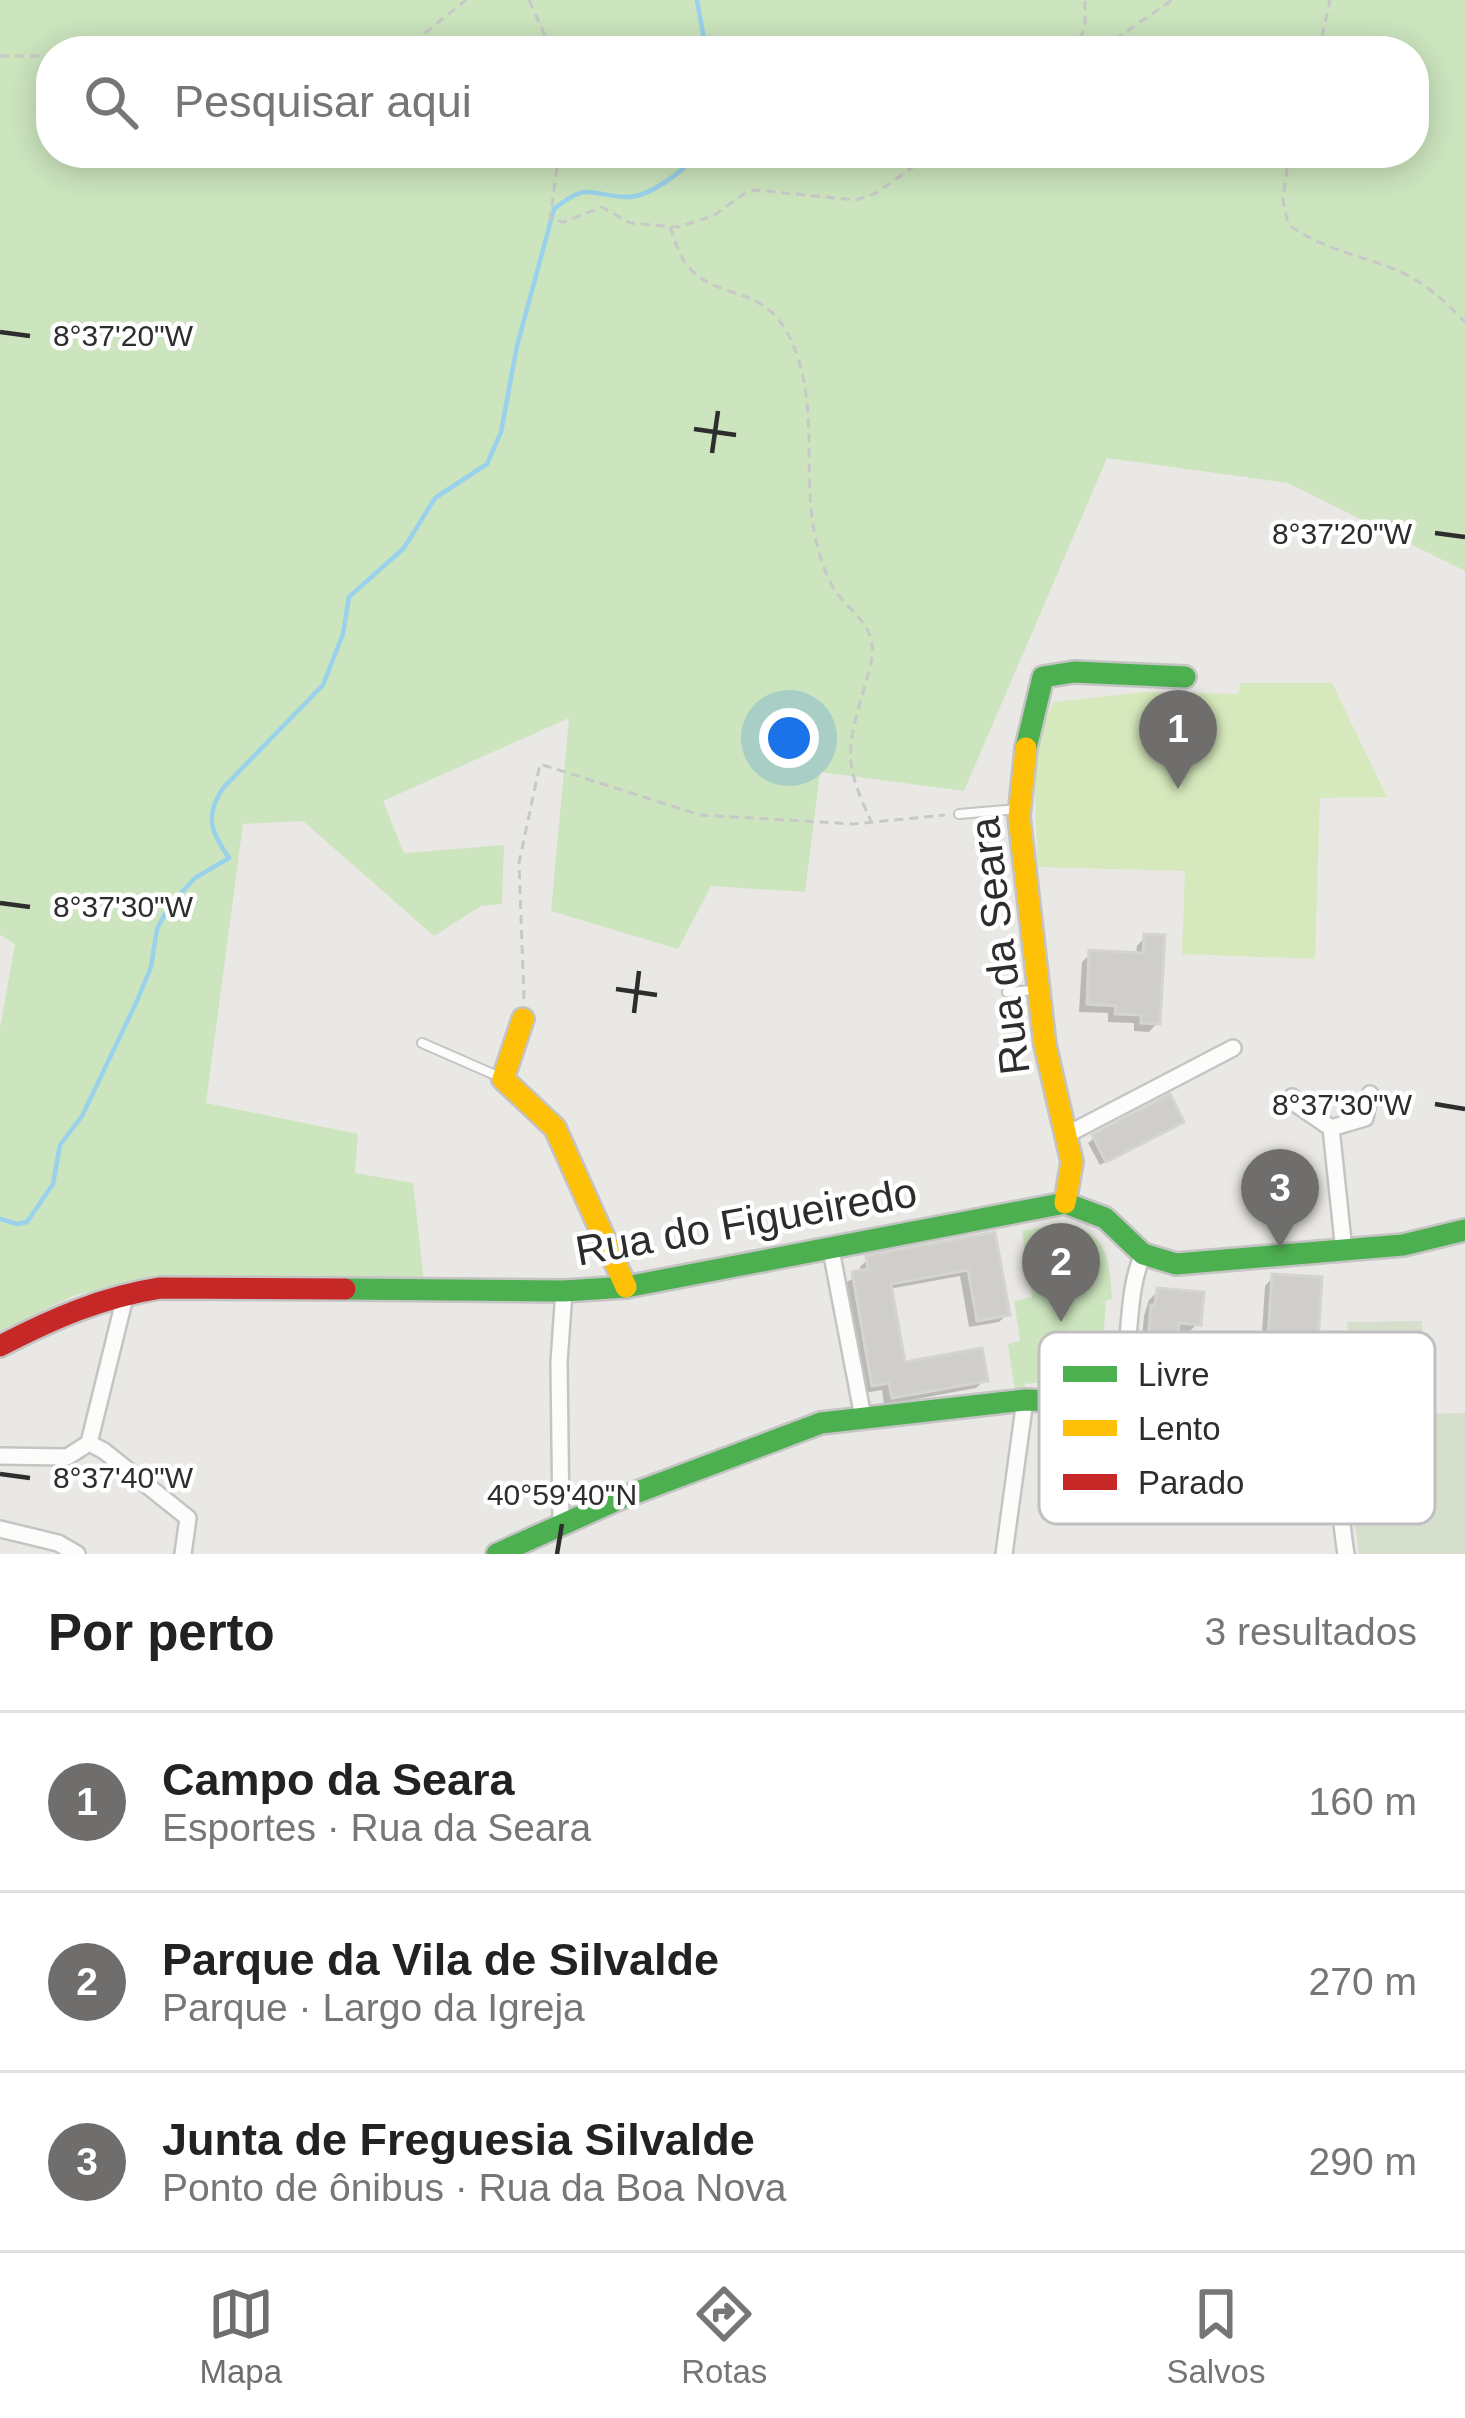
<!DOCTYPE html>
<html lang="pt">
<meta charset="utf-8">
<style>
:root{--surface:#fff;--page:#f2f2f2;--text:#222;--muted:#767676;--line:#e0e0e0;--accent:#6f6e6d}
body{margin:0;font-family:Arial,sans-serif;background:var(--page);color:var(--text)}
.you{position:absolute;left:789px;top:738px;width:42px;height:42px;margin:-30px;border:9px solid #fff;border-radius:50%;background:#1a73e8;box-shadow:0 0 0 18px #1a73e833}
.badge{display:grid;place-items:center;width:78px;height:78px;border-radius:50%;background:var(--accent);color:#fff;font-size:39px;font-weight:700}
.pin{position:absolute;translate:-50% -99px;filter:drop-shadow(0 3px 6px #0008)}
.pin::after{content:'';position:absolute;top:63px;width:42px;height:36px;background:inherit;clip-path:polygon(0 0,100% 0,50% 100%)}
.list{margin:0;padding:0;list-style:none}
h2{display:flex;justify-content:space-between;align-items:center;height:156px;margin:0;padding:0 48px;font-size:51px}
h2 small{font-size:39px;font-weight:400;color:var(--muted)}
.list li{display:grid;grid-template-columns:78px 1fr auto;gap:36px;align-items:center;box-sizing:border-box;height:180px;padding:0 48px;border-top:3px solid var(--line)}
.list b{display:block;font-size:45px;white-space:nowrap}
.list p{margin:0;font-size:39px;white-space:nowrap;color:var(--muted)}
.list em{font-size:39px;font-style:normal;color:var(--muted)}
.icon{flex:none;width:66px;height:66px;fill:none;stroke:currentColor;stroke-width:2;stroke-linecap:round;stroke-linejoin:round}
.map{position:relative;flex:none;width:1465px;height:1554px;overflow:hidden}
.search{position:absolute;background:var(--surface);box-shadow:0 6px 30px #0003;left:36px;right:36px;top:36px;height:132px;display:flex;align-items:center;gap:30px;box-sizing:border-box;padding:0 42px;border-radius:48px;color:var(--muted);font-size:45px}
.sheet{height:696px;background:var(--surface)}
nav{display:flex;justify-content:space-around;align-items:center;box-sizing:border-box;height:168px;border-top:3px solid var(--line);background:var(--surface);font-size:33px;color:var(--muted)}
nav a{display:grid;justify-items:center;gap:6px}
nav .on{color:var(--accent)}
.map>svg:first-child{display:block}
.green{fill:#cce5be;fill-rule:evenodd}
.cemetery{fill:#d6dfcc}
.pitch{fill:#d6e9bc}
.shadow{fill:#0003}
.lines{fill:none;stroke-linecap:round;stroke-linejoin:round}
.stream{stroke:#99d2ea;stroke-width:4.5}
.building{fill:#cfceca;stroke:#d5d4d0;stroke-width:3}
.lane-casing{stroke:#c4c4c4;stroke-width:12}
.street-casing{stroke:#c4c4c4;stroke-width:20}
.fast-casing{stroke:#c4c4c4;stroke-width:26}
.slow-casing{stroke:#c4c4c4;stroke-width:26}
.jam-casing{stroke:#c4c4c4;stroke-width:26}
.path{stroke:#c8c8c8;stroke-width:3;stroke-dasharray:9 6;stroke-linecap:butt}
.lane{stroke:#fcfcfb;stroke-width:8}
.street{stroke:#fcfcfb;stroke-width:15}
.fast{stroke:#4caf50;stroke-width:21}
.slow{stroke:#ffc107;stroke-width:21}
.jam{stroke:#c62828;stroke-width:21}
.ticks{fill:none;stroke:#2d2d2d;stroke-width:4.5}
.labels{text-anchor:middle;stroke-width:9;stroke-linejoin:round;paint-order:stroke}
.street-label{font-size:42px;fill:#2d2d2d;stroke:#fff}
.key{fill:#fff;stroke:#c0c0c0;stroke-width:3}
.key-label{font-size:33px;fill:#2d2d2d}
.ticks-label{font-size:30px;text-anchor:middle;fill:#2d2d2d;stroke:#fff;stroke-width:9;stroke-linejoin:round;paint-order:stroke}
</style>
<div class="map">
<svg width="1465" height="1554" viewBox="0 0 1465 1554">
<rect width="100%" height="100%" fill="#eae8e4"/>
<path class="green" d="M 0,0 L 1465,0 L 1465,571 L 1288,483 L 1107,458 L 964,791 L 820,772 L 805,892 L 711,886 L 678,949 L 551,911 L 569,718 L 383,801 L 404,853 L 504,845 L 502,904 L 481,906 L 434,936 L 303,821 L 243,824 L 206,1103 L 358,1134 L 355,1173 L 413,1183 L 424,1281 L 158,1278 L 75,1295 L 0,1331 L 0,1028 L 15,944 L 0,935 ZM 51,51 L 1414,51 L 1414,153 L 51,153 Z
M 1048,1226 C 1105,1224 1109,1250 1112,1299 L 1106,1301 L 1100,1382 L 1088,1385 L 1087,1377 L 1025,1384 L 1024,1390 L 1015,1391 L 1008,1344 L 1020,1341 L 1014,1301 L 1032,1297 L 1022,1231 Z
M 1217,1331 L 1226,1332 L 1230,1349 L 1216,1361 L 1201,1359 L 1195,1348 Z"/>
<path class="cemetery" d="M 1422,1321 L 1425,1414 L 1465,1413 L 1465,1554 L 1359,1554 L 1353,1513 L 1347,1322 Z"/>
<path class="pitch" d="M 1241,683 L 1332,683 L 1387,797 L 1320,798 L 1315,959 L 1182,954 L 1185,871 L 1038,867 C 1036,813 1027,752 1054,702 L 1145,692 L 1238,694 Z"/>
<path class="shadow" d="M 1145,937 L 1157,1023 L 1149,1032 L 1134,1031 L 1134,1023 L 1108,1022 L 1108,1013 L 1079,1012 L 1082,962 L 1091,953 L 1136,955 L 1137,946 Z
M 1181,1121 L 1100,1165 L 1088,1143 L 1094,1138 Z
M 993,1235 L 1007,1314 L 999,1322 L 969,1327 L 960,1276 L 889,1289 L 902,1366 L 985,1380 L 976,1388 L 884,1405 L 882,1390 L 864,1393 L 845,1283 L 861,1274 L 860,1267 L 868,1259 Z
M 1273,1277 L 1313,1373 L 1304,1382 L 1259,1379 L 1265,1286 Z
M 1158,1291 L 1198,1323 L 1189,1332 L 1176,1331 L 1172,1372 L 1191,1402 L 1182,1411 L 1136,1407 L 1144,1316 L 1149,1300 Z"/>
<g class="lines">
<path class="stream" d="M 697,0 L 706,51
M 0,1219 L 17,1224 L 27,1222 L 53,1184 L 60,1145 L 82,1116 L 137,1001 L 151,967 L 157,929 L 169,906 L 195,878 L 229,858 C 211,831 204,817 223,788 L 323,685 L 343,634 L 349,597 L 404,548 L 435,498 L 487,464 L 501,432 L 517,346 L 554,209 C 589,181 588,195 625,197 C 648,198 684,172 696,153"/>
</g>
<path class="building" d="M 1144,934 L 1165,935 L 1160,1024 L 1141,1023 L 1141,1015 L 1115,1014 L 1116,1006 L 1087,1004 L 1089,950 L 1143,953 Z
M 1170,1094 L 1184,1122 L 1106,1162 L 1092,1135 Z
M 995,1232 L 1010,1315 L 977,1321 L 968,1270 L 891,1284 L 905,1362 L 982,1348 L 988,1381 L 892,1398 L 889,1383 L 872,1386 L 852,1272 L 868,1269 L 866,1256 Z
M 1272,1274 L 1322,1277 L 1316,1375 L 1266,1371 Z
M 1157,1288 L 1204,1292 L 1201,1325 L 1179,1323 L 1175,1369 L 1197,1371 L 1194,1403 L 1143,1399 L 1151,1305 L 1155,1305 Z"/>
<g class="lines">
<g class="lane-casing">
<path id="lane" d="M 959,814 L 1018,809
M 1007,992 L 1036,990
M 422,1043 L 502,1078"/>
</g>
<g class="street-casing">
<path id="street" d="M 1292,1097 L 1296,1104 L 1331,1128 L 1344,1251
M 1331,1128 L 1365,1118 L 1370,1094
M 1068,1134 L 1233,1048
M 831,1250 L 863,1417
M1097 1399a13 13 0 1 1 26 0a13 13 0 1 1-26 0Z
M 1118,1388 C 1134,1344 1124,1298 1143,1254
M 1109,1413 L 1120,1421 L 1304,1456 C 1344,1476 1339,1514 1346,1554
M 89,1443 L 104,1451 L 188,1518 L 183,1554
M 89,1443 L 126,1293
M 0,1456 L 67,1457 L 89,1443
M 561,1523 L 559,1362 L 564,1291
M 0,1529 L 58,1543 L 77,1554
M 1004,1554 L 1025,1400"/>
</g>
<g class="fast-casing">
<path id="fast" d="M 1026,748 L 1043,677 L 1074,672 L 1185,677
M 345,1289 L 564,1291 L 626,1287 L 1065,1203 L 1105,1218 L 1143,1254 L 1176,1264 L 1403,1245 L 1465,1230
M 497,1554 L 619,1499 L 821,1423 L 1025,1400 L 1097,1402"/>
</g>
<g class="slow-casing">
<path id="slow" d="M 1026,748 L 1019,817 L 1045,1045 L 1072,1162 L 1065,1203
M 523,1019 L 503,1079 L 555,1128 L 626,1287"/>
</g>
<g class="jam-casing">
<path id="jam" d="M 0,1346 C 52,1319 102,1297 160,1288 L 345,1289"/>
</g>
<path class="path" d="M 529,0 L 552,51
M 384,51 L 415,41 L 466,0
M 1071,51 L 1085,29 L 1085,0
M 1087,51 L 1117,38 L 1172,0
M 1319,51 L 1330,0
M 0,56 L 51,56
M 559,153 L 550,219 L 564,222 L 602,207 L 630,223 L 678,227 L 713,216 L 745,193 L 756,190 L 856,200 L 876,193 L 933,153
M 1289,153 L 1283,200 L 1288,224 C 1318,247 1351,253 1386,266 C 1419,277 1442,298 1465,322
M 670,227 C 674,238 678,252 684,261 C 718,309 771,274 798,358 C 818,419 801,487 818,549 C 822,563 828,581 836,592 C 849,610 868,620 872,644 C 874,659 868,674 864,689 C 846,750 844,763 871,821
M 524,999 L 519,863 L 540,764 L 700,815 L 854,824 L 945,815"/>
<use href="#lane" class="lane"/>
<use href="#street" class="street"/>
<use href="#fast" class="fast"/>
<use href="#slow" class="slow"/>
<use href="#jam" class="jam"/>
</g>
<path class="ticks" d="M 0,332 L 30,336M 694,429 L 736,435M 712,453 L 718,411M 1435,533 L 1465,537M 0,903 L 30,907M 616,989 L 657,995M 634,1013 L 639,971M 1435,1104 L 1465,1109M 0,1474 L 30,1478M 557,1554 L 562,1524"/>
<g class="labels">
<g class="street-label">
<text transform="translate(999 946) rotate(-97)" y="15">Rua da Seara</text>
<text transform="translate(746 1221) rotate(-10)" y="15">Rua do Figueiredo</text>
</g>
</g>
<rect x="1039" y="1332" width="396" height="192" rx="18" class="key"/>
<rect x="1063" y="1366" width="54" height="16" fill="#4caf50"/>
<rect x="1063" y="1420" width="54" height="16" fill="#ffc107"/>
<rect x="1063" y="1474" width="54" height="16" fill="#c62828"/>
<g class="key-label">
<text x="1138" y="1386">Livre</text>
<text x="1138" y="1440">Lento</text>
<text x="1138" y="1494">Parado</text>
</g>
<g class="ticks-label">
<text x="123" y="346">8°37'20"W</text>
<text x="1342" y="544">8°37'20"W</text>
<text x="123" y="917">8°37'30"W</text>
<text x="1342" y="1115">8°37'30"W</text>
<text x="123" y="1488">8°37'40"W</text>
<text x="562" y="1505">40°59'40"N</text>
</g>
</svg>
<div class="you"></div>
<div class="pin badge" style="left:1178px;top:789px">1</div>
<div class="pin badge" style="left:1061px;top:1322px">2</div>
<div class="pin badge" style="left:1280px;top:1248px">3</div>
<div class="search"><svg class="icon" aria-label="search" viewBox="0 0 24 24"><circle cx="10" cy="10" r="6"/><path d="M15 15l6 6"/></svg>Pesquisar aqui</div>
</div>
<section class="sheet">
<h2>Por perto<small>3 resultados</small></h2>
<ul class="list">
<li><span class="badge">1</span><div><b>Campo da Seara</b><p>Esportes · Rua da Seara</p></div><em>160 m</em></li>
<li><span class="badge">2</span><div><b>Parque da Vila de Silvalde</b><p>Parque · Largo da Igreja</p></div><em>270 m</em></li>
<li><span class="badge">3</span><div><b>Junta de Freguesia Silvalde</b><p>Ponto de ônibus · Rua da Boa Nova</p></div><em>290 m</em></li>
</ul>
</section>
<nav>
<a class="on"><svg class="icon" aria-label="map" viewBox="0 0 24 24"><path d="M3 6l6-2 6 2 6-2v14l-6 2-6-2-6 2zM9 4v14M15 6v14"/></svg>Mapa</a>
<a><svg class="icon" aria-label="directions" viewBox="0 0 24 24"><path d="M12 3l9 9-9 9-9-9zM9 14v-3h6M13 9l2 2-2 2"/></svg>Rotas</a>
<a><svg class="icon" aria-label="saved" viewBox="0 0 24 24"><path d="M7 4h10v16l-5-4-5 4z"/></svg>Salvos</a>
</nav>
